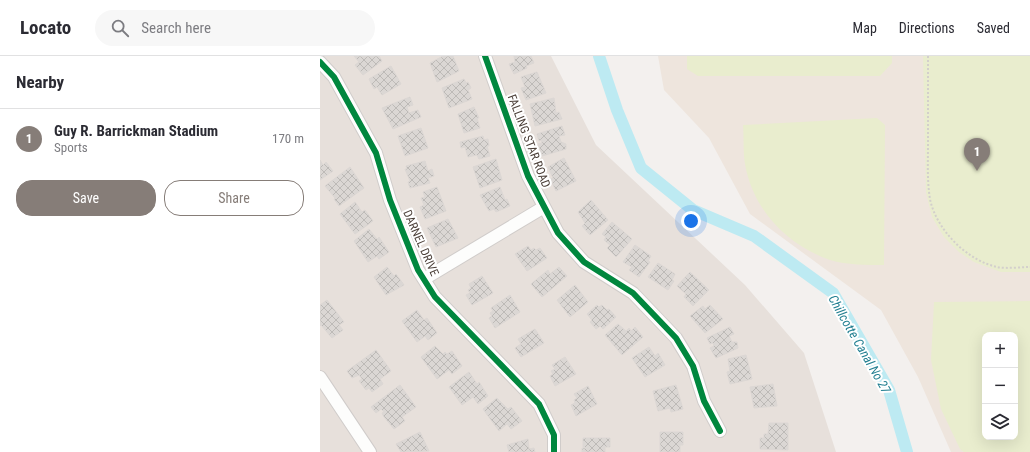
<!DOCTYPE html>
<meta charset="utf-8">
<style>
:root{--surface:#fff;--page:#f7f7f7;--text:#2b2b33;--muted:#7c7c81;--line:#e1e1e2;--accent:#867d78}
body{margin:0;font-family:"Roboto Condensed",sans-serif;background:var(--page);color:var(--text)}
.controls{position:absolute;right:12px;bottom:12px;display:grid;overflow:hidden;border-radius:8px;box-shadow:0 4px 16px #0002}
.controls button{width:36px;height:36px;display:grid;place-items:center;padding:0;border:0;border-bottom:1px solid var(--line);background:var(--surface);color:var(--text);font:20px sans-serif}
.you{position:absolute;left:371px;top:165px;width:14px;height:14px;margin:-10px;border:3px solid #fff;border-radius:50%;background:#1a73e8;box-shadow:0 0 0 6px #1a73e833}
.badge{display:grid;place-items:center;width:26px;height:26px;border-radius:50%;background:var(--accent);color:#fff;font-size:13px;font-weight:700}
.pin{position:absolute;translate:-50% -33px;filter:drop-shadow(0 1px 2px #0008)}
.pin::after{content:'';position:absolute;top:21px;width:14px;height:12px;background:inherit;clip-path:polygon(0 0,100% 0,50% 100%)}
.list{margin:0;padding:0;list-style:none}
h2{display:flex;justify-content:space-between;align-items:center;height:52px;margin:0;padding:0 16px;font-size:17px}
h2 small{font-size:13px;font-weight:400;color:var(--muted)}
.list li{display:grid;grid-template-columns:26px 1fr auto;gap:12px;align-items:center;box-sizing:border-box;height:60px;padding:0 16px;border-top:1px solid var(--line)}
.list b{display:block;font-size:15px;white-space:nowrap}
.list p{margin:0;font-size:13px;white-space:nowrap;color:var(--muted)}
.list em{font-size:13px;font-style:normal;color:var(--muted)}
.actions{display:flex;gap:8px;padding:12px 16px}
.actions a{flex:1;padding:9px 0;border:1px solid var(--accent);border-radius:16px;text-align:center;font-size:14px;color:var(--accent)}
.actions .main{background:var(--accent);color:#fff}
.icon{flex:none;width:22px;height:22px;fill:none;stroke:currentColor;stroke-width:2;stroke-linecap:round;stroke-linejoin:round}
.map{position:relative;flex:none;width:710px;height:396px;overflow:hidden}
header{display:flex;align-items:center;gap:24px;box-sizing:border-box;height:56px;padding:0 20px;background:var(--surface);border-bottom:1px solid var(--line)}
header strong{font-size:19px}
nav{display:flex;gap:22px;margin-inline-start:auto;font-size:14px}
.search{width:280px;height:36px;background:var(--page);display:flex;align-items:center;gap:10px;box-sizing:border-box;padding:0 14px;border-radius:22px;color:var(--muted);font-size:15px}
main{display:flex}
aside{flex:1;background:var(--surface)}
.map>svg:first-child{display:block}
.residential{fill:#e7e0db}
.education{fill:#eee5dd;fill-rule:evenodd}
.garden{fill:#e9edce;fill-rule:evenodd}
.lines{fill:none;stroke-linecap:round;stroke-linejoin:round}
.canal{stroke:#bdeaf2;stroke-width:12}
.building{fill:url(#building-cross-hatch);stroke:#dcd7d4}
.street-casing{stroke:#d0ccca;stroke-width:14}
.path{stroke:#d3cfcc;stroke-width:2;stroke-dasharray:2 2;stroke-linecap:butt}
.street{stroke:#fdfdfc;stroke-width:12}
.cycleway-casing{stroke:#fff;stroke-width:8}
.cycleway{stroke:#00873e;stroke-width:6}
.labels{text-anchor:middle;stroke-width:4;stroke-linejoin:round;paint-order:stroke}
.street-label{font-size:12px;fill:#4b3f38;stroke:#fff}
.water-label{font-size:13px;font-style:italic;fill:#248092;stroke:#fff}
</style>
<header>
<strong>Locato</strong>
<div class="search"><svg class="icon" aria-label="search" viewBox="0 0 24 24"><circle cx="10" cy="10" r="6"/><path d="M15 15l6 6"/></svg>Search here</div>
<nav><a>Map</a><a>Directions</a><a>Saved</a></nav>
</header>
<main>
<aside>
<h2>Nearby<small></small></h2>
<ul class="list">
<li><span class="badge">1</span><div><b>Guy R. Barrickman Stadium</b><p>Sports</p></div><em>170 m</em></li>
</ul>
<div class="actions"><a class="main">Save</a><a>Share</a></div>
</aside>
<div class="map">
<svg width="710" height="396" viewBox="0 0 710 396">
<defs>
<pattern id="building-cross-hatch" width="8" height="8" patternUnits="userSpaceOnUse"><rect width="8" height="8" fill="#dbd7d4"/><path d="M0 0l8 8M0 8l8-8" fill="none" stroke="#bdbab7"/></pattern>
</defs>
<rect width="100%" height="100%" fill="#f3f0ee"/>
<path class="residential" d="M 0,0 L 231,0 L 276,89 L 425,229 L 484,297 L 516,396 L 0,396 Z"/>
<path class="education" d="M 338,0 L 710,0 L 710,396 L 631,396 L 598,321 L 561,254 L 430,158 L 389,82 L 344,34 ZM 665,279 L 695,279 L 695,381 L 665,381 Z"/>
<path class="garden" d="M 367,0 L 572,0 L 572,7 L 560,20 L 378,20 L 367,13 Z
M 603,0 L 710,0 L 710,216 L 681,216 L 654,206 L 639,196 L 624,181 L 612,161 L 606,136 Z
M 557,62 L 565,69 L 564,209 C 547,209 527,209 510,204 C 467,189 433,154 425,108 C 423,96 424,82 423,69 Z
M 710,245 L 710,396 L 644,396 L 640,393 L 621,353 L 611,304 L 614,246 ZM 665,279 L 695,279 L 695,381 L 665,381 Z"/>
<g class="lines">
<path class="canal" d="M 279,0 L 297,54 L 321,112 L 373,154 L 434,180 L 513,237 L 569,334 L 587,396"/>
</g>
<path class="building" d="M 34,0 L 59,0 L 62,5 L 43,19 L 35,9 L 39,6 Z
M 123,0 L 133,0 L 139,15 L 117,26 L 110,7 Z
M 194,0 L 211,0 L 214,7 L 206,10 L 207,12 L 194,18 L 189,8 L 195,6 Z
M 71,10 L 81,28 L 62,39 L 57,31 L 54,33 L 49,23 Z
M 217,16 L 226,37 L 206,44 L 201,32 L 205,31 L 201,21 Z
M 144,23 L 146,27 L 148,26 L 151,32 L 148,34 L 152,43 L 129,52 L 122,32 Z
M 90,41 L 93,49 L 87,51 L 89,57 L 98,54 L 101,61 L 73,73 L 62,52 Z
M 234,42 L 236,57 L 239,56 L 242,63 L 215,70 L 210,48 Z
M 154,51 L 159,62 L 157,62 L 160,72 L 144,77 L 138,58 Z
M 242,70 L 245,79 L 239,80 L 241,86 L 246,88 L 246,93 L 222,100 L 218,88 L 222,87 L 221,84 L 219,85 L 217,78 Z
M 101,72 L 108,92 L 85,100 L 78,80 Z
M 163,80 L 164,84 L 168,83 L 169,90 L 167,90 L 170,100 L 159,103 L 157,99 L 148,101 L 145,91 L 141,92 L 140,86 Z
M 244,102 L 256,125 L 236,135 L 230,123 L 233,122 L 228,111 Z
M 176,103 L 182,124 L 160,132 L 153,111 Z
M 0,104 L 3,109 L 6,106 L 13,115 L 0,124 Z
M 105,105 L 108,115 L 112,113 L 114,120 L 108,122 L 110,127 L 90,132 L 88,126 L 90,125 L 85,113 L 87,113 L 86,110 Z
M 30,111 L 44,132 L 19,150 L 14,143 L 15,142 L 5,130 Z
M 117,131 L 126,155 L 105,163 L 100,151 L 104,149 L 101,142 L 105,141 L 103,136 Z
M 180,131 L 185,144 L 187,143 L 190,150 L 176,156 L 174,153 L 169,155 L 160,139 Z
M 271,144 L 288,164 L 270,179 L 262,170 L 265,167 L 258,156 Z
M 35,146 L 42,156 L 45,154 L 53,165 L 35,178 L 20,158 Z
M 128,163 L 138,182 L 116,191 L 107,172 Z
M 292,166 L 312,183 L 296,201 L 287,192 L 290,189 L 284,184 L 286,181 L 282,178 Z
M 49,173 L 57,183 L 59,181 L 69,196 L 59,203 L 57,200 L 48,206 L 34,185 Z
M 315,189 L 331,200 L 328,205 L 330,206 L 319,221 L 309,214 L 312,211 L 303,206 Z
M 208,190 L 211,194 L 214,192 L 216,194 L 220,192 L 227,202 L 207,215 L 195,198 Z
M 338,207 L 355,218 L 352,224 L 354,225 L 348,234 L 328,221 Z
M 67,211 L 74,220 L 76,218 L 84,229 L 66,239 L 54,221 Z
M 239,211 L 247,220 L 222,241 L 211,228 L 228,214 L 230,218 Z
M 370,216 L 389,234 L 373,250 L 364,241 L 366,238 L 357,230 Z
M 162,220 L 173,237 L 152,249 L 146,239 L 150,237 L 148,234 L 151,232 L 149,228 Z
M 255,229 L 268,246 L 250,261 L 237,244 Z
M 190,239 L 200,256 L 175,272 L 169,262 L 172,260 L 170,257 L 173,255 L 171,252 Z
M 7,244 L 24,266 L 19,269 L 23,274 L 12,282 L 1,269 L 0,270 L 0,249 Z
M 277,249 L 279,251 L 282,249 L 287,254 L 289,253 L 296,261 L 283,273 L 280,270 L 276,273 L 270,266 L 272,264 L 267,258 Z
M 390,249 L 403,263 L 385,277 L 370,260 L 383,250 L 385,253 Z
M 97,254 L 104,264 L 107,262 L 117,277 L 108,284 L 105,280 L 97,286 L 82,265 Z
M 298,268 L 306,275 L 309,272 L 311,275 L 315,271 L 323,281 L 302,299 L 285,279 Z
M 410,271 L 414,278 L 409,280 L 412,286 L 417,286 L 418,292 L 396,302 L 390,292 L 394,290 L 393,287 L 390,288 L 387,282 Z
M 215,273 L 224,287 L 201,301 L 195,292 L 201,288 L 198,283 Z
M 115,290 L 123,298 L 125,296 L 127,298 L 132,295 L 142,310 L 132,318 L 129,314 L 117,323 L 101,301 Z
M 329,291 L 335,300 L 338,297 L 345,309 L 325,321 L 312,302 Z
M 56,294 L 71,315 L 60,323 L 63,328 L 52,336 L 49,332 L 46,334 L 39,325 L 42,323 L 39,319 L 32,322 L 27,315 Z
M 426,299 L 432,323 L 410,328 L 407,316 L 410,315 L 408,303 Z
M 245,301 L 256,318 L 235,330 L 230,320 L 233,318 L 231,315 L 235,313 L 232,309 Z
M 149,316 L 157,328 L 159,326 L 168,340 L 158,348 L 153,341 L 142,349 L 129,331 Z
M 453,328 L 457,350 L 434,352 L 430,331 Z
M 80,329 L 96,351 L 82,361 L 85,365 L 74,373 L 64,361 L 62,357 L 64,356 L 61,353 L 56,357 L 51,351 Z
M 356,329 L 363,353 L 351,356 L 350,352 L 338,355 L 333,335 Z
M 268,330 L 277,348 L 256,360 L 251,349 L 255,347 L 254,344 L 257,342 L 254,338 Z
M 177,342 L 188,353 L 191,351 L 202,365 L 191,373 L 187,368 L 179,375 L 163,353 Z
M 449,367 L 468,367 L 468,394 L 440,393 L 440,382 L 444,382 L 444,378 L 448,378 Z
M 100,376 L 109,395 L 81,396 L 76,388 Z
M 340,376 L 363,376 L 363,389 L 360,389 L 360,396 L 340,396 Z
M 263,382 L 290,382 L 290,391 L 285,391 L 285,396 L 262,396 L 262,392 L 266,392 L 263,391 Z
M 208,383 L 209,393 L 214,392 L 215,396 L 189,396 L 187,389 Z"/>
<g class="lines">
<g class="street-casing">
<path id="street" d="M 165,0 L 208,120 L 238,177 L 264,206 L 313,237 L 356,282 L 373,310 L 384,345 L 400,375
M 0,6 L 14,21 L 56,97 L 70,144 L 98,214 L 115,241 L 219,348 L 234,379 L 234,396
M 104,223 L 224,151
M 0,321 L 50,396"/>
</g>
<path class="path" d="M 608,0 C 608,29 608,59 608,88 C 608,106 607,125 610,143 C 616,173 646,204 677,211 C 687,213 700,211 710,211"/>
<use href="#street" class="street"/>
<g class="cycleway-casing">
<path id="cycleway" d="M 165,0 L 208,120 L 238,177 L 264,206 L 313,237 L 356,282 L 373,310 L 384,345 L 400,375
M 0,6 L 14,21 L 56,97 L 70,144 L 98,214 L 115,241 L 219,348 L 234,379 L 234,396"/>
</g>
<use href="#cycleway" class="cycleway"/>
</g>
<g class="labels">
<g class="street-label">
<text transform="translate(209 85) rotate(69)" y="4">FALLING STAR ROAD</text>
<text transform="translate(101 187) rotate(66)" y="4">DARNEL DRIVE</text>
</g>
<g class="water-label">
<text transform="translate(540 288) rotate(60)" y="5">Chillcotte Canal No 27</text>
</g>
</g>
</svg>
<div class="controls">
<button>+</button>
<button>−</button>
<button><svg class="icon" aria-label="layers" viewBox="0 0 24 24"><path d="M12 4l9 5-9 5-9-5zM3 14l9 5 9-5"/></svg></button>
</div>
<div class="you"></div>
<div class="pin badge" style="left:657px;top:115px">1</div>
</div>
</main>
